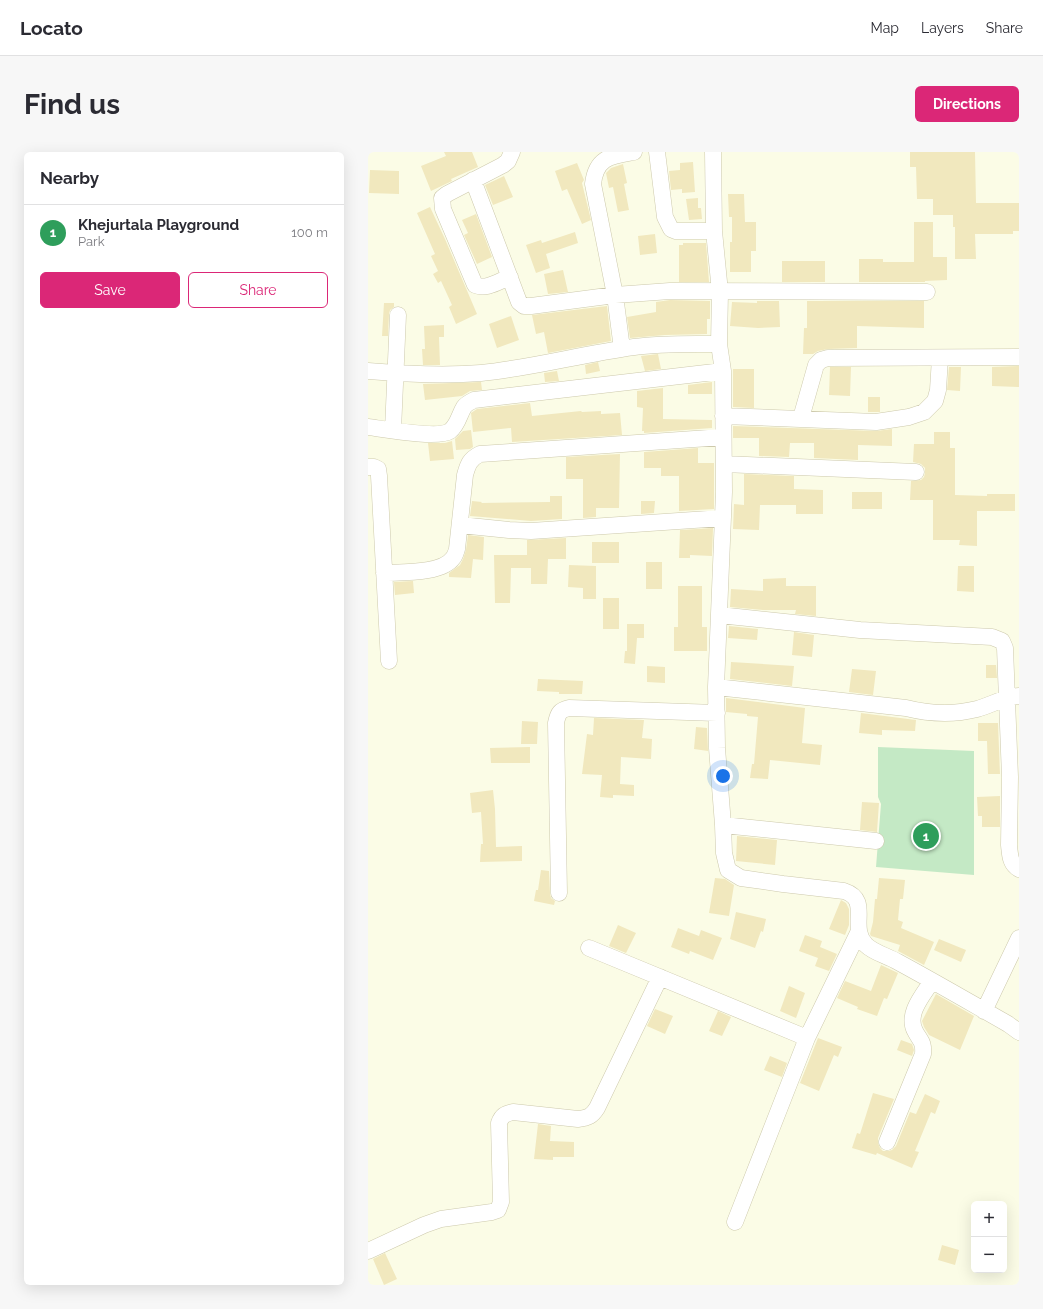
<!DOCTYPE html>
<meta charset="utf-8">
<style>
:root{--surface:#fff;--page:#f7f7f7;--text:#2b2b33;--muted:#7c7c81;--line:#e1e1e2;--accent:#db2777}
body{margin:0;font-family:Raleway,sans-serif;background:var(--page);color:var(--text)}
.controls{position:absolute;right:12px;bottom:12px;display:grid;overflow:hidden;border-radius:6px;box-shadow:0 4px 16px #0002}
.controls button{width:36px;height:36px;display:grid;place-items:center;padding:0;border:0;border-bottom:1px solid var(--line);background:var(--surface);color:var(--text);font:20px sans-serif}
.you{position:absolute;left:355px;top:624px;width:14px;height:14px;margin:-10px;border:3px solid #fff;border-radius:50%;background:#1a73e8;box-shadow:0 0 0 6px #1a73e833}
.badge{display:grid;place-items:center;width:26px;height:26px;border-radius:50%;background:var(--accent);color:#fff;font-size:13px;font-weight:700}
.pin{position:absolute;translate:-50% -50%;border:2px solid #fff;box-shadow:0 1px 4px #0006}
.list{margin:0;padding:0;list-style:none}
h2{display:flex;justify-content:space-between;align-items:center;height:52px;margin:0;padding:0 16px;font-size:17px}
h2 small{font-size:13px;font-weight:400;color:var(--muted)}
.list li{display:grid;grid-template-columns:26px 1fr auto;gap:12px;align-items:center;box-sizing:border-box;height:56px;padding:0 16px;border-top:1px solid var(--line)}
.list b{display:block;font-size:15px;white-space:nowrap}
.list p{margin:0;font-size:13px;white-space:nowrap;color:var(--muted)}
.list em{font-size:13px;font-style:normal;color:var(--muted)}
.actions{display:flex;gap:8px;padding:12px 16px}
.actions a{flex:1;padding:9px 0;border:1px solid var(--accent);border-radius:6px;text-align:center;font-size:14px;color:var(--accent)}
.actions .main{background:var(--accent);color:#fff}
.map{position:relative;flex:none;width:651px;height:1133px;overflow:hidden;border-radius:6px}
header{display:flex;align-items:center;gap:24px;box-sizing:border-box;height:56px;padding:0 20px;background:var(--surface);border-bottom:1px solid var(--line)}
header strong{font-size:19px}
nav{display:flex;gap:22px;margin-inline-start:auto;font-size:14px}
.intro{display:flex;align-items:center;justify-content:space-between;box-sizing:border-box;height:96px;padding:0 24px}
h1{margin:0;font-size:28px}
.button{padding:10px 18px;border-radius:6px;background:var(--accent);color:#fff;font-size:14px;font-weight:700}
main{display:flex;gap:24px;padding:0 24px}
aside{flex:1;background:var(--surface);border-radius:6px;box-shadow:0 4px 16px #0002}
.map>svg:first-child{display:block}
.green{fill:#c4e9c5}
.building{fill:#f1e8be}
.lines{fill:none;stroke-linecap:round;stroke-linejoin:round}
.minor-casing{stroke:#cdc9ac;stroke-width:17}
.minor{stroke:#fff;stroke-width:16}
</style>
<header>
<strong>Locato</strong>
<nav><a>Map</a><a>Layers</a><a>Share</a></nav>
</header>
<div class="intro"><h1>Find us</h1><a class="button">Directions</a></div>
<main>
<aside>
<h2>Nearby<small></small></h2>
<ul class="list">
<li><span class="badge" style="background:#2e9e5b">1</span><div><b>Khejurtala Playground</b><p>Park</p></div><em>100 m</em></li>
</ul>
<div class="actions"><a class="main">Save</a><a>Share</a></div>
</aside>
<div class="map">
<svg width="651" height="1133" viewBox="0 0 651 1133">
<rect width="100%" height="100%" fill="#fbfce6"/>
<path class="green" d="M 510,595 L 606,599 L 606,723 L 508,715 L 513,652 L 510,645 Z"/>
<path class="building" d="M 76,0 L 104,0 L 110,15 L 83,27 L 84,29 L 63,39 L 53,14 L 78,4 Z
M 542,0 L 607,0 L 608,51 L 651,51 L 651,79 L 645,79 L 645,82 L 607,82 L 608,107 L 587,107 L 587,75 L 585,75 L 585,63 L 565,63 L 565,47 L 549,47 L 548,15 L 542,15 Z
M 325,10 L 327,40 L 314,41 L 314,37 L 303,38 L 301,19 L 312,18 L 312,11 Z
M 209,11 L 216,28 L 214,31 L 223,68 L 214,72 L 199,37 L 194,39 L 187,19 Z
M 255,12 L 259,31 L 256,32 L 261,58 L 250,60 L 245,35 L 241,36 L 238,21 L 243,16 Z
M 2,18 L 31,19 L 31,42 L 1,41 Z
M 136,24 L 145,45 L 125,53 L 117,33 Z
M 360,42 L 376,42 L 377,70 L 388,70 L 388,99 L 383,99 L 383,120 L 362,120 L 362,90 L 364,90 L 364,65 L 361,65 Z
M 330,46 L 330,56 L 333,56 L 334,67 L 321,68 L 318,47 Z
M 62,55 L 77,87 L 109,162 L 88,172 L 81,155 L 84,153 L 73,129 L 70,131 L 65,122 L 70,119 L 63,104 L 67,102 L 49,61 Z
M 108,62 L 124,105 L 109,112 L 96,83 L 100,81 L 94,68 Z
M 546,70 L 565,70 L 565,105 L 579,105 L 579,128 L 557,129 L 557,130 L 491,130 L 491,107 L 515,107 L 515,110 L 546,110 Z
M 207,80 L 210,91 L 178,102 L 182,116 L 168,121 L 158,93 L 173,88 L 174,91 Z
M 287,82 L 289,101 L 272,103 L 270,84 Z
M 315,91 L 338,91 L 341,130 L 311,130 L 311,93 L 315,93 Z
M 414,109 L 457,109 L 457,130 L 414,130 Z
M 195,118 L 200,140 L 180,142 L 176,122 Z
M 302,148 L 342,149 L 342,167 L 339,167 L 339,182 L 297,183 L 262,186 L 259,165 L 288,160 L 288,150 Z
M 389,149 L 411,149 L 412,175 L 390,176 L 362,174 L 364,150 L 389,151 Z
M 439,149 L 556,149 L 556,176 L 489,174 L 489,196 L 460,197 L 450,199 L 445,202 L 435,202 L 436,176 L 439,176 Z
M 16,151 L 26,151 L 26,155 L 22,158 L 21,162 L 20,184 L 14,184 Z
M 239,154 L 243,189 L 180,201 L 176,180 L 168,182 L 164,163 Z
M 143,164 L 151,188 L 129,196 L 121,172 Z
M 76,173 L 76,185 L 71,185 L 72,213 L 55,213 L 54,197 L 57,197 L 56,174 Z
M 290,202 L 293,217 L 277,219 L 273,204 Z
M 230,210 L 232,219 L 218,222 L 217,213 Z
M 651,214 L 651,235 L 624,234 L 624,215 Z
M 462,215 L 483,215 L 482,244 L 461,243 Z
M 581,215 L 593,215 L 592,239 L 579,238 Z
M 365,217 L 386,217 L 386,256 L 365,255 Z
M 189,219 L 191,229 L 177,230 L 176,221 Z
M 113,230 L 114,238 L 102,239 L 94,244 L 57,248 L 55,232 Z
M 344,230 L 344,242 L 320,242 L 320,233 Z
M 295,236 L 295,267 L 344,268 L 344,276 L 276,281 L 276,279 L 274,279 L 275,256 L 269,255 L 269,239 Z
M 500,245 L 512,245 L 512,260 L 500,260 Z
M 162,251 L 164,264 L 213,259 L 214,260 L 233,259 L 233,262 L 252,261 L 254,283 L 144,290 L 143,276 L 105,280 L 103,261 L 109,257 Z
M 365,274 L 508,279 L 524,277 L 524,294 L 490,293 L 490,308 L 446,306 L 446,291 L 422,291 L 421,305 L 391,304 L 391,286 L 365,286 Z
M 103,278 L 105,295 L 102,297 L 88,298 L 87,287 L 95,279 Z
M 566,280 L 582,280 L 582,296 L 587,296 L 587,343 L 619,344 L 619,342 L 647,342 L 647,359 L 609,359 L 609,394 L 591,393 L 592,388 L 565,388 L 565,348 L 542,348 L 543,329 L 553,328 L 556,325 L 557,321 L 557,316 L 553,312 L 545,310 L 546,292 L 566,292 Z
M 84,289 L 86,307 L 62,309 L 60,291 L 77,291 Z
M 330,296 L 330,311 L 346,311 L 346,357 L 311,359 L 311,324 L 293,324 L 293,316 L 276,316 L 276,300 Z
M 252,302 L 251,356 L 228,356 L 228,365 L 215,366 L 215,327 L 198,327 L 198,305 Z
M 376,322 L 426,324 L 426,337 L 455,338 L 455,362 L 428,362 L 428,353 L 392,353 L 391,378 L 365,377 L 366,352 L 376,353 Z
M 484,340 L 514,340 L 514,357 L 484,357 Z
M 182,344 L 194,344 L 194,367 L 163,369 L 102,364 L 104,349 L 114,350 L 113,351 L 182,350 Z
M 273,349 L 287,349 L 286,361 L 273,362 Z
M 345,376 L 344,404 L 322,403 L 322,406 L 311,406 L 312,378 Z
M 100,383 L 116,385 L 115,408 L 105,407 L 103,426 L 81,425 L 81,421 L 92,413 L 95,407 L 98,398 Z
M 198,386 L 198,407 L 180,407 L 179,432 L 163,432 L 163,416 L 143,416 L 142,451 L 127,451 L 126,403 L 159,403 L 159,388 Z
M 224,390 L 251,390 L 251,411 L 224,411 Z
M 278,410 L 294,410 L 294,437 L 278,437 Z
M 201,413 L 228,414 L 228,447 L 215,447 L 215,436 L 200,435 Z
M 590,414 L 606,414 L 606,440 L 589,439 Z
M 418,426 L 418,434 L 448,434 L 448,464 L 427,462 L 428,458 L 395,458 L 362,455 L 363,437 L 395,439 L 395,427 Z
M 45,429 L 46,441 L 27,443 L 26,430 Z
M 310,434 L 334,434 L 334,475 L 339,475 L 339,499 L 306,499 L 306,475 L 310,475 Z
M 235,446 L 251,446 L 251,477 L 235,477 Z
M 259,472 L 276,472 L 276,486 L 269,486 L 267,512 L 256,511 L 257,499 L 259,499 Z
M 361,474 L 390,477 L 389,488 L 360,486 Z
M 426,480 L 446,483 L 444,505 L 424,503 Z
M 363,510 L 426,514 L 424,534 L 362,527 Z
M 618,513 L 628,513 L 629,526 L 618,526 Z
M 279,514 L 297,515 L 297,531 L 279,530 Z
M 484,517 L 508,519 L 505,543 L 481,540 Z
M 170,527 L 215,529 L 214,542 L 191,542 L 191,540 L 169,539 Z
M 358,546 L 437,556 L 434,591 L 454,593 L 452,613 L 402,608 L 400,627 L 382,626 L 384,612 L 386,612 L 390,565 L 379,564 L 379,562 L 358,560 Z
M 493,561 L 548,568 L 547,579 L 514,578 L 514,583 L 491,581 Z
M 226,566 L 276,568 L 274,586 L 284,587 L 283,607 L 253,605 L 252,632 L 266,633 L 266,644 L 245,643 L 245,646 L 232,645 L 234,623 L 214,622 L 219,582 L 225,583 Z
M 154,569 L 170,570 L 169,592 L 153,592 Z
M 610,571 L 630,571 L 632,622 L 620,622 L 619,589 L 610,589 Z
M 328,575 L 339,576 L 340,599 L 326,597 Z
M 162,595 L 162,611 L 123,611 L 122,596 Z
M 125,638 L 127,657 L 128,695 L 154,694 L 154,709 L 112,710 L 113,692 L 115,692 L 113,660 L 104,661 L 102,641 Z
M 632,644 L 632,675 L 614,675 L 614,664 L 610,664 L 609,645 Z
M 494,650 L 511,651 L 509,680 L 492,678 Z
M 369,684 L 409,688 L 407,713 L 368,709 Z
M 173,718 L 181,719 L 182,741 L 183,746 L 187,749 L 186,753 L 166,749 L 168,738 L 170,738 Z
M 347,726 L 357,727 L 366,733 L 361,764 L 341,761 Z
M 511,726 L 537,728 L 535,747 L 532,747 L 530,768 L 535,770 L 533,776 L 566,790 L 556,813 L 530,799 L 532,793 L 503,784 L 502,782 L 505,770 L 507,747 L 509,747 Z
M 473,748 L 478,751 L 481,757 L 481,773 L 477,783 L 461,777 Z
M 368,760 L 398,767 L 395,780 L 393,779 L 387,796 L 362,787 Z
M 250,773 L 268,781 L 258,801 L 241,794 Z
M 310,776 L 331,784 L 333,778 L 354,786 L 345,808 L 322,799 L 321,802 L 303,795 Z
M 437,783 L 454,789 L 452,795 L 469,802 L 461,819 L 447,814 L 450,806 L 431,799 Z
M 571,787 L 598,798 L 593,810 L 566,798 Z
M 513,813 L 530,821 L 519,847 L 516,846 L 509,864 L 489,857 L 490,855 L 469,846 L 477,829 L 503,839 Z
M 421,834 L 437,841 L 428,866 L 412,859 Z
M 568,842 L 606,864 L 592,898 L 561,883 L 556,875 L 554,869 Z
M 287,857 L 305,864 L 297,882 L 279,874 Z
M 350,859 L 363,865 L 354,884 L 341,879 Z
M 450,886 L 474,895 L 470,905 L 466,903 L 451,939 L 432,931 Z
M 533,888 L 544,892 L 546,898 L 544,904 L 529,898 Z
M 402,904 L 419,911 L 414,925 L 396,918 Z
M 505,941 L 526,947 L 510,986 L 510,991 L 512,996 L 515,999 L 520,999 L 524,998 L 528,994 L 542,960 L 548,962 L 557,942 L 572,949 L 567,962 L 563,960 L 547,999 L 551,1000 L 544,1016 L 509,1001 L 508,1003 L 484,996 L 489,981 L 492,982 Z
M 170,972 L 183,974 L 182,989 L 206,990 L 206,1005 L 185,1005 L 185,1008 L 166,1007 Z
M 574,1093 L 591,1098 L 587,1113 L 570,1108 Z
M 17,1101 L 29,1127 L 16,1133 L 5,1107 Z"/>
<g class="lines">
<g class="minor-casing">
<path id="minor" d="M 289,0 L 297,65 L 303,77 L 308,79 L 346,79
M 345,0 L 346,79 L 352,140 L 351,192 L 355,219 L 356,340 L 348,535 L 349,596 L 355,673 L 356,701 L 360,718 L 373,726 L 415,732 L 476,739 C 504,748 480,775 498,793 C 506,801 520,804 530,810 C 567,830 603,851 640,872 L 651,880
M 105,28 L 151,150 L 156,154 L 163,154 L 247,143 L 302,139 L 559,140
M 142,125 C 131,129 119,138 107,133 L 75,57 L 74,46 L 79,42 L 135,13 L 140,9 L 144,0
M 254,197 L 247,143 L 225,32 C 228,5 243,4 266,0
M 0,219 C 37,222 75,224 113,221 C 164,216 214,202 266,195 C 294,191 322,192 351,192
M 355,264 L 508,270 L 541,265 L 556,260 L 567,249 L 570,238 L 572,206
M 433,266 L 448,213 L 453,208 L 460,206 L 651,205
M 0,275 C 16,277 70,287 82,279 C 90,273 91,263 96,255 C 98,252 102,250 106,248 L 355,219
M 25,278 L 30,163
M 356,312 L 548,320
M 0,315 L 6,315 L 10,317 L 11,324 L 21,509
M 92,373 L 141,378 L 163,379 L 355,366
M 16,421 C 34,420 74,422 85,406 C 87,404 88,400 89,397 L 97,323 C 100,312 102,307 112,302 L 355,285
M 351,463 L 492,478 L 624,485 L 634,489 L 637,496 L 642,625 L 641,693 C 642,703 642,712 651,717
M 348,535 L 538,556 C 562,562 585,563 609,557 C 624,553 635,545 651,544
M 355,673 L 508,689
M 191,741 L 188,571 C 190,561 192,558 201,556 L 349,561
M 221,796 L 439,886
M 616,859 L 651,786
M 519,990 L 555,902 C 556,889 552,889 547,879 C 538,862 555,843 564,829
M 367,1070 L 439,886 L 491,779
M 0,1099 L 56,1073 L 73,1067 L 124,1060 L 130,1058 L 133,1050 L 131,971 C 134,963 137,962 145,960 L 210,967 C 220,966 224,964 229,956 L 292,825"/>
</g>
<use href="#minor" class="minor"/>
</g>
</svg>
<div class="controls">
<button>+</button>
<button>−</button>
</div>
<div class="you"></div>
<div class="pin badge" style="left:558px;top:684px;background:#2e9e5b">1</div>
</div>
</main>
